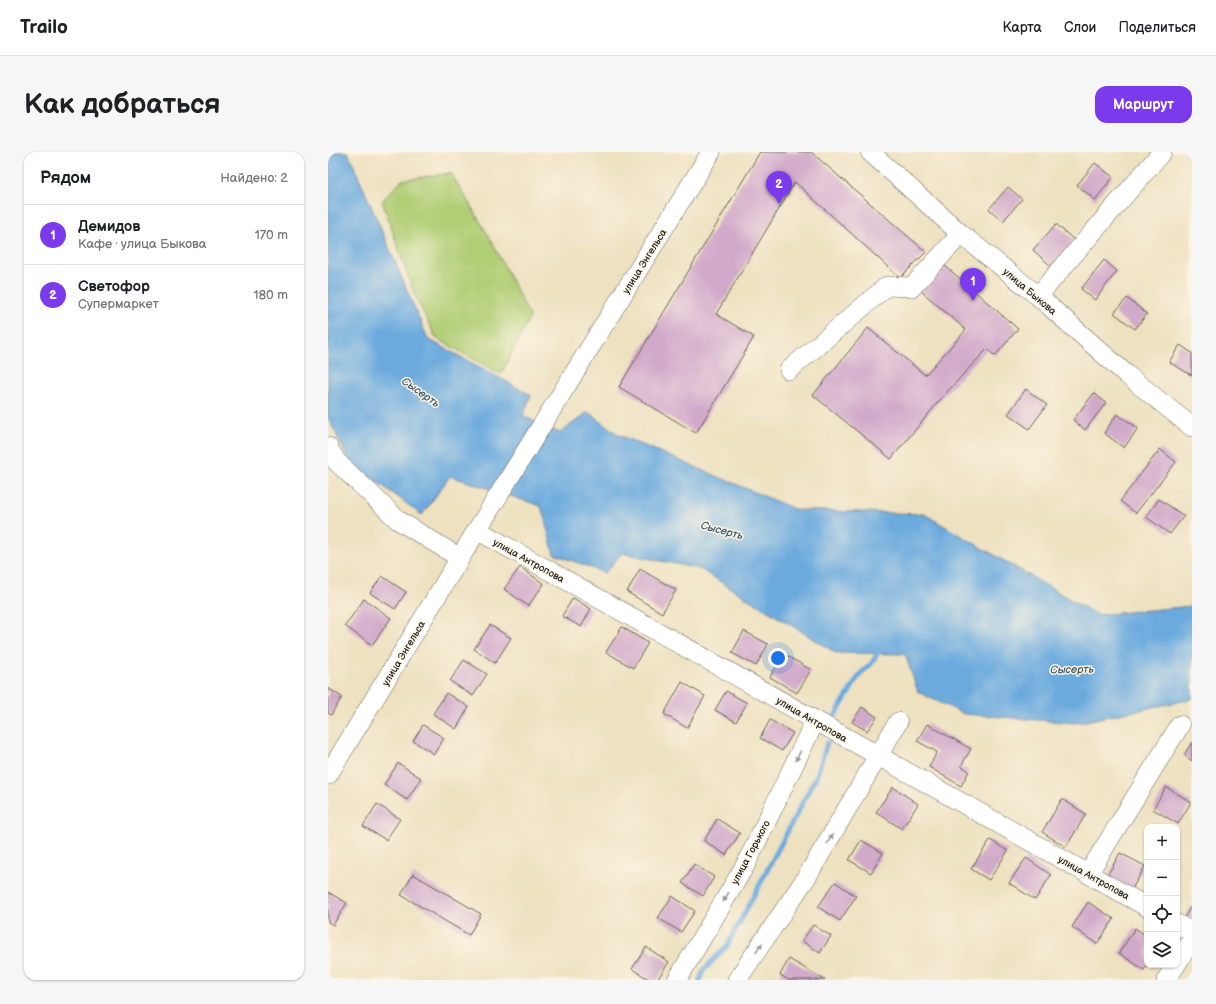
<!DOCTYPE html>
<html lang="ru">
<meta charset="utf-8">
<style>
:root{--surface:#fff;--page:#f6f6f6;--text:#202124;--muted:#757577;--line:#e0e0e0;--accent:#7c3aed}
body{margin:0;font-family:"Balsamiq Sans",sans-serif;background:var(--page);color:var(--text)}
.controls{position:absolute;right:12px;bottom:12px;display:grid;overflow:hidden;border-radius:8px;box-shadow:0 1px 3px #0004}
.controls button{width:36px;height:36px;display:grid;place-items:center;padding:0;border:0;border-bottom:1px solid var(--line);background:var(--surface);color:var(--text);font:20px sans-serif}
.you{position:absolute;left:450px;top:506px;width:14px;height:14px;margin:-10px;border:3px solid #fff;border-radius:50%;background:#1a73e8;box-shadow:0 0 0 6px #1a73e833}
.badge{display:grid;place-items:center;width:26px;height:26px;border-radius:50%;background:var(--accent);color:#fff;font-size:13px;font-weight:700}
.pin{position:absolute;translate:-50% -33px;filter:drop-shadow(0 1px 2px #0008)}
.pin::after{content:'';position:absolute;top:21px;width:14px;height:12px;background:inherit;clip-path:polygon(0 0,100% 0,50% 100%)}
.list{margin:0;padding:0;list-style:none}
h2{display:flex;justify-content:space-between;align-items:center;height:52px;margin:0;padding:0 16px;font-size:17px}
h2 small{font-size:13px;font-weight:400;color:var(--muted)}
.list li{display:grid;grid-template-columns:26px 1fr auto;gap:12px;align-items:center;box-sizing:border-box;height:60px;padding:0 16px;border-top:1px solid var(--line)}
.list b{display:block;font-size:15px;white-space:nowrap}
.list p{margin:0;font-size:13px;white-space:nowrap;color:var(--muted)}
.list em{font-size:13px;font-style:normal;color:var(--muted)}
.icon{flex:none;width:22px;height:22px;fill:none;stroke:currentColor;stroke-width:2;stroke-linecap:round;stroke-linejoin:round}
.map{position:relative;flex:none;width:864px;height:828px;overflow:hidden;border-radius:12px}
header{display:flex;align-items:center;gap:24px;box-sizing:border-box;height:56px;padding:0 20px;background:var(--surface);border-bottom:1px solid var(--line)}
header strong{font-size:19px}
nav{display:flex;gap:22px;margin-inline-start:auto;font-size:14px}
.intro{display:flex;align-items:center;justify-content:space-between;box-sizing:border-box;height:96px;padding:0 24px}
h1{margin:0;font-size:28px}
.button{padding:10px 18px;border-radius:12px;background:var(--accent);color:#fff;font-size:14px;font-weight:700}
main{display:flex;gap:24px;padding:0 24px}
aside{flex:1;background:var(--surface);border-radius:12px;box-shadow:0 1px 3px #0004}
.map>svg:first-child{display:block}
.green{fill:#b1ce75;stroke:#667548}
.water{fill:#6caade;stroke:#44637d}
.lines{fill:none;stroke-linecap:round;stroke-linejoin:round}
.stream{stroke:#6caade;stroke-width:5}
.building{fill:#d1a9ca}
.minor-casing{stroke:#656155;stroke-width:20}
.minor{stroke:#fff;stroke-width:19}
.oneway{fill:#999}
.labels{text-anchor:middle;stroke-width:3;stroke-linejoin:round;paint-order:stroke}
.street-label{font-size:10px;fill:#1c1c1c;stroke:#fcf5e5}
.water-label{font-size:11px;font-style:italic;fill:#3c556a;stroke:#fcf5e5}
</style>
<header>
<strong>Trailo</strong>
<nav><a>Карта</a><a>Слои</a><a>Поделиться</a></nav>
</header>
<div class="intro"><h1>Как добраться</h1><a class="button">Маршрут</a></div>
<main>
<aside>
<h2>Рядом<small>Найдено: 2</small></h2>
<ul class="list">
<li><span class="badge">1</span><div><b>Демидов</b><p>Кафе · улица Быкова</p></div><em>170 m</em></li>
<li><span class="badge">2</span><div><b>Светофор</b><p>Супермаркет</p></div><em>180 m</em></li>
</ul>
</aside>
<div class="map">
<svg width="864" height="828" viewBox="0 0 864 828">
<rect width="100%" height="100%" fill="#fcf5e5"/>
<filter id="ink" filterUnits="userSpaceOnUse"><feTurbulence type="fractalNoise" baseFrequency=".025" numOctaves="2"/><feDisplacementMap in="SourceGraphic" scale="8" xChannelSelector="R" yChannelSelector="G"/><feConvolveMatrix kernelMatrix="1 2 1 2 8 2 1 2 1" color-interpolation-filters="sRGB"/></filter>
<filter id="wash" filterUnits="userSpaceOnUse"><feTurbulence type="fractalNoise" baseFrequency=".012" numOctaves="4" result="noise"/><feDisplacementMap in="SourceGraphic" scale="16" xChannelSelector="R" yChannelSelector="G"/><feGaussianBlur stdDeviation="0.9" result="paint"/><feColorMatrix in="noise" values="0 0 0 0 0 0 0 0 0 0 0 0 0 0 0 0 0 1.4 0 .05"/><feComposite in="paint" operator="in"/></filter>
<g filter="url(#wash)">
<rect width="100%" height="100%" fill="#ede1c0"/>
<path class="green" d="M 123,21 L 163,88 L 202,165 L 173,222 L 108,186 L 86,141 L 54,49 L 74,28 Z"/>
<path class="water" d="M 0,0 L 20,0 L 100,187 L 203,243 L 195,264 L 232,281 L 260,260 L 291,283 L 469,358 L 596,362 L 769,463 L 864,454 L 864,547 L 748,571 L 636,562 L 590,540 L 577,502 L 508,501 L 372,417 L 294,401 L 277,421 L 226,402 L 213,354 L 122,324 L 94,363 L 21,309 L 0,265 Z"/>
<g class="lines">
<path class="stream" d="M 507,564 L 532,522 L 543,512 L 553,496
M 372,828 L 375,819 L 399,794 L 432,732 L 489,623 L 499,591"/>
</g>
<g id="blocks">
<path class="building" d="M 432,0 L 483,0 L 598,100 L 572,126 L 467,30 L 388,162 L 426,185 L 368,281 L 291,235 Z
M 767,11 L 785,25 L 767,48 L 749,33 Z
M 680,35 L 694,47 L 675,69 L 661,57 Z
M 728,72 L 746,88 L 723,114 L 705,98 Z
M 776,108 L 789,119 L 767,148 L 753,137 Z
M 615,112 L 690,177 L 667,204 L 659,197 L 617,242 L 563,307 L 485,243 L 540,176 L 597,223 L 638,178 L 592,138 Z
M 799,146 L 819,162 L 807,177 L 786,161 Z
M 852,193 L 864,201 L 864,221 L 863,223 L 841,210 Z
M 698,237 L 719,253 L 701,277 L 680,262 Z
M 766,241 L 778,251 L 757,278 L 745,268 Z
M 789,262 L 810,276 L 796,296 L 776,281 Z
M 832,297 L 848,310 L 808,361 L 792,349 Z
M 831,347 L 856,364 L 842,382 L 818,365 Z
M 192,415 L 216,432 L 200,454 L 176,437 Z
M 312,417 L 348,438 L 334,461 L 299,440 Z
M 54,424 L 78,440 L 67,457 L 42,441 Z
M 245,446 L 263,457 L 253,475 L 234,464 Z
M 36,447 L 63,466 L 44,493 L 17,474 Z
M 162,473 L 183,486 L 167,511 L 146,497 Z
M 294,475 L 320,491 L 305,516 L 278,500 Z
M 416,479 L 440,492 L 428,514 L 404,501 Z
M 456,502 L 483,518 L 469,541 L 442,525 Z
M 136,508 L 159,522 L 145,544 L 122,529 Z
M 354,530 L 377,544 L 359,576 L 336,562 Z
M 0,536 L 14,545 L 3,563 L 0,561 Z
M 398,539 L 419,551 L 408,570 L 387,558 Z
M 118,541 L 141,555 L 128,577 L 105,562 Z
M 534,555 L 549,565 L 539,579 L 524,570 Z
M 442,568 L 465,581 L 454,599 L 432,586 Z
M 599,572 L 643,597 L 633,614 L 641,619 L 633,634 L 601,615 L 609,600 L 589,589 Z
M 95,573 L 116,586 L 106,602 L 85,589 Z
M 864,590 L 864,609 L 856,603 Z
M 70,611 L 93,626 L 79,648 L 56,633 Z
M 565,635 L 590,652 L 574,677 L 548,660 Z
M 838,635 L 863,650 L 850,672 L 825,657 Z
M 734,647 L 758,662 L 738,695 L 714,680 Z
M 49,652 L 72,667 L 58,688 L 35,674 Z
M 389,667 L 412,681 L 398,703 L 376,689 Z
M 533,688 L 555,701 L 543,721 L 521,708 Z
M 662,688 L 680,699 L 661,728 L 643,717 Z
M 792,701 L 817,714 L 804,737 L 779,724 Z
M 698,706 L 723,723 L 707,748 L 681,731 Z
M 366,712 L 386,725 L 375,744 L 354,731 Z
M 85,722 L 153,762 L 141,783 L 73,743 Z
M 507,730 L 528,744 L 512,769 L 490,755 Z
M 0,740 L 19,751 L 5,773 L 0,770 Z
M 344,744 L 367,759 L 353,780 L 330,766 Z
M 760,750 L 786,767 L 769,792 L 744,775 Z
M 864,753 L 864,772 L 855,767 Z
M 485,773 L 503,784 L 492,801 L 474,789 Z
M 807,776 L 819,784 L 819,813 L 816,818 L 791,801 Z
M 318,795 L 341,810 L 329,828 L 322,828 L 304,817 Z
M 461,807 L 497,828 L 461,828 L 452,823 Z"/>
</g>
</g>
<g filter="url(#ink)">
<use href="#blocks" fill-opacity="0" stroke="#656155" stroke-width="1"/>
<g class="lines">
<g class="minor-casing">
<path id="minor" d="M 542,0 L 633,82 L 710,144 L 799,223 L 864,275
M 710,144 L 834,0
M 461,218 L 559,134 L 584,135 L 633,82
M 0,295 L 8,309 L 70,368 L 132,406
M 149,378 L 819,755
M 0,623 L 149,378 L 383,0
M 760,722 L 852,573
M 849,772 L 864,780
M 849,811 L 864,788
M 349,828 L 418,712 L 487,569
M 409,828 L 480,723 L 570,570
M 838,828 L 848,813"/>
</g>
<use href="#minor" class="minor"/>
</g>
<defs><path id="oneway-solid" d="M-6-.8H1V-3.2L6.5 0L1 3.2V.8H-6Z"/></defs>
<g class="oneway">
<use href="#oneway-solid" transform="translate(470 604) rotate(116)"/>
<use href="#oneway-solid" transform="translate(502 687) rotate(-59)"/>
<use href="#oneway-solid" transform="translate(398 745) rotate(120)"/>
<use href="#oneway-solid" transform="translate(431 796) rotate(-56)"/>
</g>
</g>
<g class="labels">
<g class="street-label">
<text transform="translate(316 109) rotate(-58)" y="4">улица Энгельса</text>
<text transform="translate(702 139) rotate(40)" y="4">улица Быкова</text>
<text transform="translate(201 408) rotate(29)" y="4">улица Антропова</text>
<text transform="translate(75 501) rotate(-59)" y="4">улица Энгельса</text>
<text transform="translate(484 567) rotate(30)" y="4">улица Антропова</text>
<text transform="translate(422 700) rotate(-62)" y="4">улица Горького</text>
<text transform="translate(766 725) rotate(29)" y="4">улица Антропова</text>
</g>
<g class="water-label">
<text transform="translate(93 240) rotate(35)" y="4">Сысерть</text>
<text transform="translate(394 378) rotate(15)" y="4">Сысерть</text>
<text transform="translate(744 517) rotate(-1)" y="4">Сысерть</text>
</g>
</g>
</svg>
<div class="controls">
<button>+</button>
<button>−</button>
<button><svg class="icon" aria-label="locate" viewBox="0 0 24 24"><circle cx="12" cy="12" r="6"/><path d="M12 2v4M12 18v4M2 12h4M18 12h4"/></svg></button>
<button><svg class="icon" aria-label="layers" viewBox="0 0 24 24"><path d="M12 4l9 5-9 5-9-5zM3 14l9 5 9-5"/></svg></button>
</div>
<div class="you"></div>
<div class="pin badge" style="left:645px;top:149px">1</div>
<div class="pin badge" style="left:451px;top:52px">2</div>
</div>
</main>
